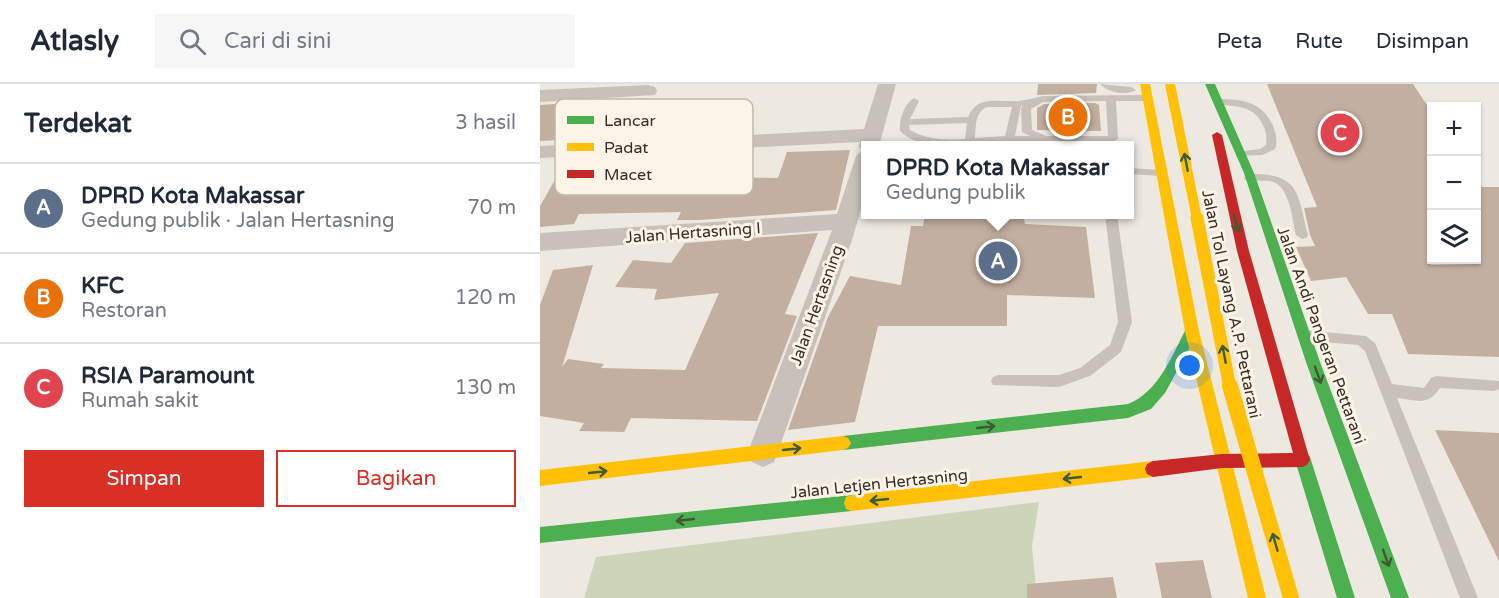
<!DOCTYPE html>
<html lang="id">
<meta charset="utf-8">
<style>
:root{--surface:#fff;--page:#f6f6f7;--text:#1f2937;--muted:#747a83;--line:#e0e1e3;--accent:#d93025}
body{margin:0;font-family:"Varela Round",sans-serif;background:var(--page);color:var(--text)}
.controls{position:absolute;right:18px;top:18px;display:grid;overflow:hidden;border-radius:0px;box-shadow:0 2px 4px #0004}
.controls button{width:54px;height:54px;display:grid;place-items:center;padding:0;border:0;border-bottom:2px solid var(--line);background:var(--surface);color:var(--text);font:30px sans-serif}
.you{position:absolute;left:650px;top:282px;width:21px;height:21px;margin:-15px;border:4px solid #fff;border-radius:50%;background:#1a73e8;box-shadow:0 0 0 9px #1a73e833}
.badge{display:grid;place-items:center;width:39px;height:39px;border-radius:50%;background:var(--accent);color:#fff;font-size:20px;font-weight:700}
.pin{position:absolute;translate:-50% -50%;border:3px solid #fff;box-shadow:0 2px 6px #0006}
.popup{position:absolute;left:321px;top:57px;width:273px;height:78px;box-sizing:border-box;display:grid;place-content:center;border-radius:0px;background:var(--surface);filter:drop-shadow(0 2px 4px #0005);font-size:20px;white-space:nowrap;color:var(--muted)}
.popup b{font-size:22px;color:var(--text)}
.popup::after{content:'';position:absolute;left:50%;top:100%;margin-left:-12px;border:12px solid transparent;border-top-color:var(--surface)}
.list{margin:0;padding:0;list-style:none}
h2{display:flex;justify-content:space-between;align-items:center;height:78px;margin:0;padding:0 24px;font-size:26px}
h2 small{font-size:20px;font-weight:400;color:var(--muted)}
.list li{display:grid;grid-template-columns:39px 1fr auto;gap:18px;align-items:center;box-sizing:border-box;height:90px;padding:0 24px;border-top:2px solid var(--line)}
.list b{display:block;font-size:22px;white-space:nowrap}
.list p{margin:0;font-size:20px;white-space:nowrap;color:var(--muted)}
.list em{font-size:20px;font-style:normal;color:var(--muted)}
.actions{display:flex;gap:12px;padding:18px 24px}
.actions a{flex:1;padding:14px 0;border:2px solid var(--accent);border-radius:0px;text-align:center;font-size:21px;color:var(--accent)}
.actions .main{background:var(--accent);color:#fff}
.icon{flex:none;width:33px;height:33px;fill:none;stroke:currentColor;stroke-width:2;stroke-linecap:round;stroke-linejoin:round}
.map{position:relative;flex:none;width:959px;height:514px;overflow:hidden}
header{display:flex;align-items:center;gap:36px;box-sizing:border-box;height:84px;padding:0 30px;background:var(--surface);border-bottom:2px solid var(--line)}
header strong{font-size:28px}
nav{display:flex;gap:33px;margin-inline-start:auto;font-size:21px}
.search{width:420px;height:54px;background:var(--page);display:flex;align-items:center;gap:15px;box-sizing:border-box;padding:0 21px;border-radius:0px;color:var(--muted);font-size:22px}
main{display:flex}
aside{flex:1;background:var(--surface)}
.map>svg:first-child{display:block}
.green{fill:#ccd5b9}
.building{fill:#c3afa0}
.lines{fill:none;stroke-linecap:round;stroke-linejoin:round}
.lane{fill:#c7c1b9;fill-rule:evenodd}
.street{fill:#c7c1b9;fill-rule:evenodd}
.fast{fill:#4caf50;fill-rule:evenodd}
.slow{fill:#ffc107;fill-rule:evenodd}
.jam{fill:#c62828;fill-rule:evenodd}
.slow-bridge-far2{stroke:#ffc107;stroke-width:10}
.slow-bridge-far1{stroke:#ffc107;stroke-width:13}
.slow-bridge{stroke:#ffc107;stroke-width:16}
.oneway{stroke:#3f5b35}
.labels{text-anchor:middle;stroke-width:6;stroke-linejoin:round;paint-order:stroke}
.street-label{font-size:16px;fill:#382e27;stroke:#fbf4e7}
.key{fill:#fbf4e7;stroke:#c0b9ad;stroke-width:1.5}
.key-label{font-size:16px;fill:#382e27}
</style>
<header>
<strong>Atlasly</strong>
<div class="search"><svg class="icon" aria-label="search" viewBox="0 0 24 24"><circle cx="10" cy="10" r="6"/><path d="M15 15l6 6"/></svg>Cari di sini</div>
<nav><a>Peta</a><a>Rute</a><a>Disimpan</a></nav>
</header>
<main>
<aside>
<h2>Terdekat<small>3 hasil</small></h2>
<ul class="list">
<li><span class="badge" style="background:#5c6f8a">A</span><div><b>DPRD Kota Makassar</b><p>Gedung publik · Jalan Hertasning</p></div><em>70 m</em></li>
<li><span class="badge" style="background:#e8710a">B</span><div><b>KFC</b><p>Restoran</p></div><em>120 m</em></li>
<li><span class="badge" style="background:#e0444e">C</span><div><b>RSIA Paramount</b><p>Rumah sakit</p></div><em>130 m</em></li>
</ul>
<div class="actions"><a class="main">Simpan</a><a>Bagikan</a></div>
</aside>
<div class="map">
<svg width="959" height="514" viewBox="0 0 959 514">
<rect width="100%" height="100%" fill="#eee9e0"/>
<path class="green" d="M 499,418 L 492,462 L 497,514 L 44,514 L 56,473 Z"/>
<path class="building" d="M 498,0 L 557,0 L 556,9 L 497,11 Z
M 727,0 L 873,0 L 891,27 L 891,181 L 936,180 L 936,103 L 959,103 L 959,273 L 868,270 L 852,230 L 828,230 L 806,193 L 771,197 L 756,163 L 775,162 L 770,151 L 764,124 L 777,123 Z
M 108,14 L 94,37 L 138,33 L 195,35 L 194,50 L 37,58 L 39,55 L 0,57 L 0,21 Z
M 555,19 L 559,21 L 561,47 L 497,46 L 497,24 L 504,20 Z
M 310,66 L 296,126 L 160,136 L 137,136 L 141,128 L 39,130 L 34,140 L 0,143 L 0,122 L 27,75 L 193,67 L 191,93 L 238,94 L 247,68 Z
M 385,130 L 483,130 L 485,140 L 546,143 L 555,214 L 467,211 L 467,242 L 338,242 L 315,338 L 248,346 L 288,233 L 310,192 L 361,201 L 371,142 L 383,142 Z
M 278,149 L 245,230 L 257,232 L 217,337 L 91,334 L 84,348 L 39,347 L 44,339 L 0,332 L 0,221 L 13,186 L 53,181 L 22,283 L 28,275 L 64,280 L 61,284 L 145,286 L 179,209 L 114,216 L 117,205 L 75,203 L 93,176 L 131,179 L 145,159 Z
M 895,346 L 959,349 L 959,477 Z
M 663,476 L 672,514 L 622,514 L 615,479 Z
M 573,493 L 577,514 L 487,514 L 487,500 Z"/>
<g class="lines">
<path class="lane" d="M 560,0 L 591,3 L 596,6 C 585,12 569,9 560,0 Z
M 503,12 L 608,11 L 613,14 L 608,17 L 576,17 L 578,55 L 573,58 C 539,58 505,58 472,58 C 440,59 385,72 360,47 C 359,36 364,20 374,14 L 379,17 L 370,35 L 428,33 C 438,10 459,19 479,17 C 487,16 495,14 503,12 ZM 566,17 L 568,52 L 506,52 L 492,46 L 491,25 L 503,18 ZM 481,22 L 483,22 L 481,24 L 482,48 L 490,52 L 475,52 ZM 447,23 L 472,23 L 465,52 L 435,54 C 436,42 435,28 447,23 ZM 427,39 L 425,55 C 406,56 387,56 370,46 L 369,41 Z
M 679,15 C 702,15 723,18 733,42 C 736,50 738,57 735,65 L 722,71 L 696,72 L 696,68 L 720,65 L 726,61 C 727,54 726,49 724,43 C 714,20 696,23 676,20 L 676,16 Z
M 590,84 L 621,86 L 626,89 L 621,92 L 590,90 Z
M 709,90 C 760,89 757,108 768,151 L 766,154 L 762,155 L 756,151 C 752,135 750,100 730,97 C 721,96 713,98 705,96 L 704,94 Z
M 565,130 L 577,130 L 592,238 L 581,268 L 550,292 L 519,303 L 453,301 L 451,297 L 453,293 L 458,291 L 519,291 L 540,284 L 570,261 L 578,238 Z
M 764,246 L 826,252 L 835,259 L 852,300 L 884,304 L 891,294 L 896,292 L 959,297 L 959,305 L 954,307 L 900,304 C 887,323 877,316 857,314 L 938,514 L 920,514 L 825,267 L 818,261 L 759,256 L 757,252 L 759,248 Z"/>
<path class="street" d="M 338,0 L 356,0 L 339,62 L 326,62 L 326,108 L 313,153 L 238,368 L 234,378 L 223,383 L 212,378 L 208,368 L 292,146 L 0,167 L 0,149 L 297,130 L 316,72 L 322,67 L 319,62 L 320,58 L 0,74 L 0,62 L 324,45 Z
M 108,1 L 115,3 L 117,7 L 115,11 L 0,18 L 0,6 Z"/>
<path class="fast" d="M 665,0 L 675,0 L 714,89 L 780,278 L 869,514 L 851,514 L 766,278 L 704,89 Z
M 652,242 L 657,243 L 659,247 L 625,309 L 611,325 L 588,334 L 303,366 L 298,364 L 295,359 L 298,354 L 303,352 L 588,320 C 619,308 632,271 647,243 Z
M 762,366 L 767,368 L 770,373 L 815,514 L 797,514 L 754,373 L 757,368 Z
M 312,411 L 318,413 L 320,419 L 318,425 L 312,427 L 0,459 L 0,443 Z"/>
<path class="slow" d="M 600,0 L 610,0 L 659,247 L 726,514 L 708,514 L 645,247 Z
M 303,352 L 308,354 L 311,359 L 308,364 L 303,366 L 0,402 L 0,386 Z
M 613,377 L 619,380 L 621,385 L 619,390 L 613,393 L 312,427 L 306,425 L 304,419 L 306,413 L 312,411 Z"/>
<path class="jam" d="M 677,48 L 682,51 L 709,167 L 770,376 L 767,381 L 762,383 L 682,384 L 613,393 L 607,390 L 605,385 L 607,380 L 613,377 L 682,370 L 753,369 L 697,167 L 672,51 Z"/>
<path class="slow-bridge-far2" d="M 630,0 L 657,135"/>
<path class="slow-bridge-far1" d="M 657,134 L 690,304"/>
<path class="slow-bridge" d="M 690,302 L 751,514"/>
</g>
<defs><path id="oneway-shaft" d="M-6 0H5M1.5-3L5.5 0L1.5 3" fill="none" stroke-width="1.6" stroke-linecap="round" stroke-linejoin="round" transform="scale(1.5)"/></defs>
<g class="oneway">
<use href="#oneway-shaft" transform="translate(646 78) rotate(-101)"/>
<use href="#oneway-shaft" transform="translate(696 139) rotate(75)"/>
<use href="#oneway-shaft" transform="translate(684 270) rotate(-101)"/>
<use href="#oneway-shaft" transform="translate(778 291) rotate(70)"/>
<use href="#oneway-shaft" transform="translate(446 343) rotate(-6)"/>
<use href="#oneway-shaft" transform="translate(252 365) rotate(-6)"/>
<use href="#oneway-shaft" transform="translate(58 388) rotate(-6)"/>
<use href="#oneway-shaft" transform="translate(532 394) rotate(174)"/>
<use href="#oneway-shaft" transform="translate(339 416) rotate(174)"/>
<use href="#oneway-shaft" transform="translate(145 436) rotate(174)"/>
<use href="#oneway-shaft" transform="translate(735 458) rotate(-106)"/>
<use href="#oneway-shaft" transform="translate(846 474) rotate(70)"/>
</g>
<g class="labels">
<g class="street-label">
<text transform="translate(153 148) rotate(-4)" y="6">Jalan Hertasning I</text>
<text transform="translate(692 220) rotate(78)" y="6">Jalan Tol Layang A.P. Pettarani</text>
<text transform="translate(276 221) rotate(-70)" y="6">Jalan Hertasning</text>
<text transform="translate(782 251) rotate(70)" y="6">Jalan Andi Pangeran Pettarani</text>
<text transform="translate(339 399) rotate(-6)" y="6">Jalan Letjen Hertasning</text>
</g>
</g>
<rect x="15" y="15" width="198" height="96" rx="9" class="key"/>
<rect x="27" y="32" width="27" height="8" fill="#4caf50"/>
<rect x="27" y="59" width="27" height="8" fill="#ffc107"/>
<rect x="27" y="86" width="27" height="8" fill="#c62828"/>
<g class="key-label">
<text x="64" y="42">Lancar</text>
<text x="64" y="69">Padat</text>
<text x="64" y="96">Macet</text>
</g>
</svg>
<div class="controls">
<button>+</button>
<button>−</button>
<button><svg class="icon" aria-label="layers" viewBox="0 0 24 24"><path d="M12 4l9 5-9 5-9-5zM3 14l9 5 9-5"/></svg></button>
</div>
<div class="you"></div>
<div class="pin badge" style="left:458px;top:177px;background:#5c6f8a">A</div>
<div class="popup"><b>DPRD Kota Makassar</b>Gedung publik</div>
<div class="pin badge" style="left:528px;top:33px;background:#e8710a">B</div>
<div class="pin badge" style="left:800px;top:49px;background:#e0444e">C</div>
</div>
</main>
